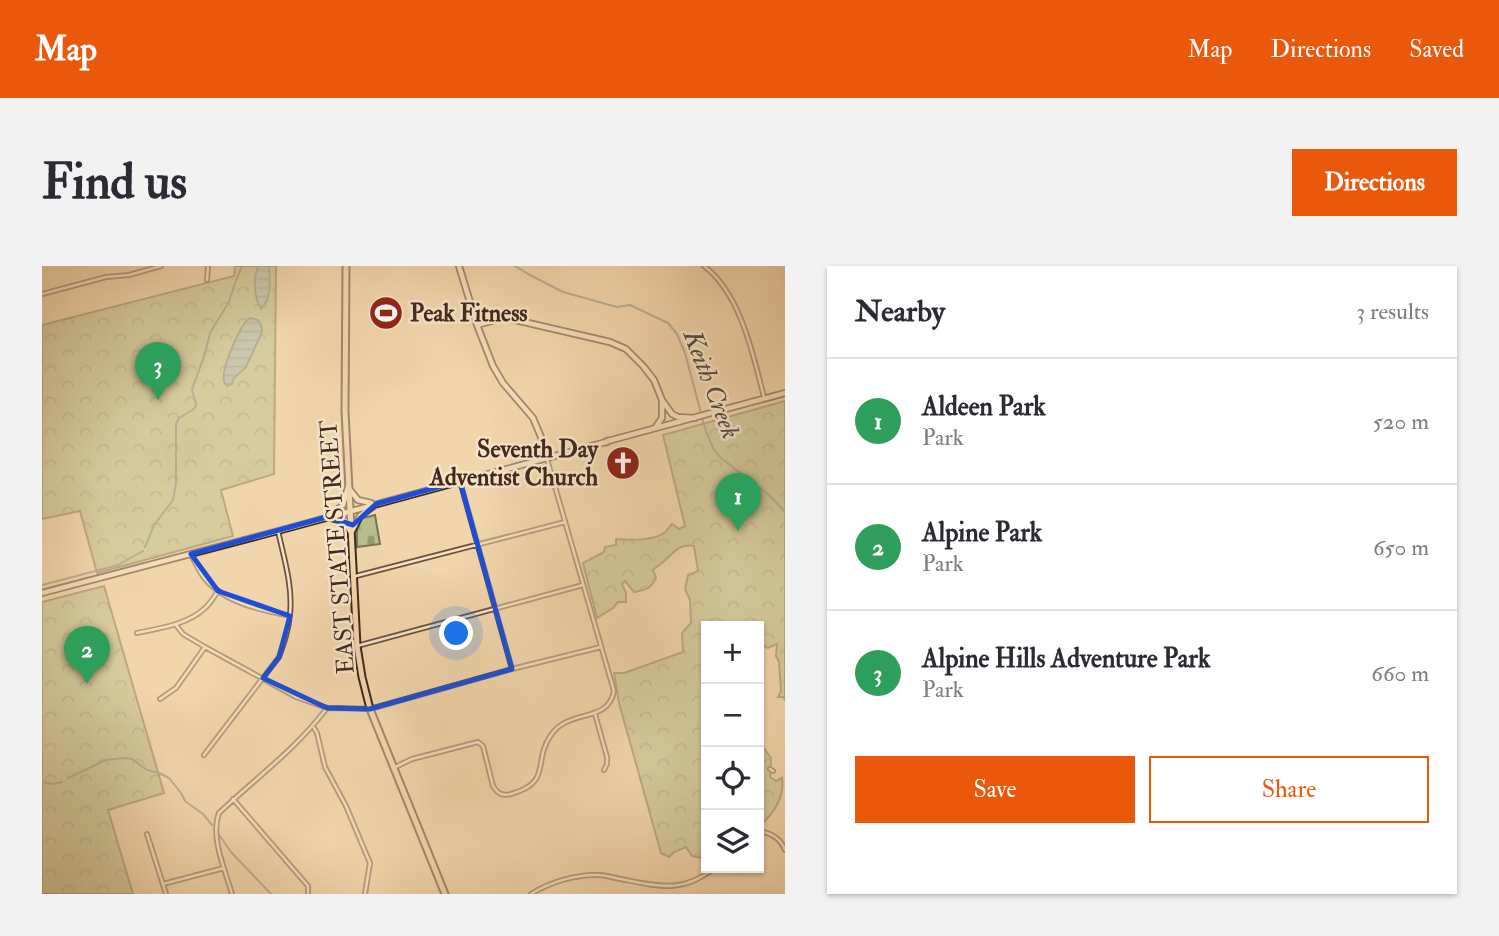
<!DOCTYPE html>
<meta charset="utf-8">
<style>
:root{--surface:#fff;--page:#f2f2f3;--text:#2b2b33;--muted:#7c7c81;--line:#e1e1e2;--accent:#ea580c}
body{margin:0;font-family:"IM FELL Double Pica",serif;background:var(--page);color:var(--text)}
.controls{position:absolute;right:21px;bottom:21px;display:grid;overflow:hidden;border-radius:0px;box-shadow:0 2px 5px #0004}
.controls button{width:63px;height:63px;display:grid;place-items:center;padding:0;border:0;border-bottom:2px solid var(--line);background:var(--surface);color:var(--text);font:35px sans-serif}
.you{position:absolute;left:415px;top:368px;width:24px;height:24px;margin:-18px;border:5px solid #fff;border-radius:50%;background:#1a73e8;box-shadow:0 0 0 10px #1a73e833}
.badge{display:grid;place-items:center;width:46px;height:46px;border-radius:50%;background:var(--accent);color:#fff;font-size:23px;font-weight:700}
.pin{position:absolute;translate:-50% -58px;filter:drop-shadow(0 2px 4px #0008)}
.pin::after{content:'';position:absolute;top:37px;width:24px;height:21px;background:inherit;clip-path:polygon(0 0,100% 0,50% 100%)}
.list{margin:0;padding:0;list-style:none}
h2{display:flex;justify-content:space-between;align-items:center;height:91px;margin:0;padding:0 28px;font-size:30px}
h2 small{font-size:23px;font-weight:400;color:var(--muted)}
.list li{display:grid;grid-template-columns:46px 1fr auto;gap:21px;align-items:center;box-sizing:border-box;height:126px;padding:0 28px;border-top:2px solid var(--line)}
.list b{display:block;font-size:26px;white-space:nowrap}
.list p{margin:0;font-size:23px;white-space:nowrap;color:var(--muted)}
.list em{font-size:23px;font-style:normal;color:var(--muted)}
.actions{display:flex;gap:14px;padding:21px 28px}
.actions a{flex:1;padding:16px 0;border:2px solid var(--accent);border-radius:0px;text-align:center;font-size:24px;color:var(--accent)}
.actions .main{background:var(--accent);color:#fff}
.icon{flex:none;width:38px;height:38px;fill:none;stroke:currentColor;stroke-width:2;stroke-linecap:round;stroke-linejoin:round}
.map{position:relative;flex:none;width:743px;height:628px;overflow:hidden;border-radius:0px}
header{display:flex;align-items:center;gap:42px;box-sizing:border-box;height:98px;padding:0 35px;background:var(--accent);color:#fff}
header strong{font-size:33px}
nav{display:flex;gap:38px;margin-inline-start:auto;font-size:24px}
.intro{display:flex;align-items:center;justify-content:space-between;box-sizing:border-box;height:168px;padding:0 42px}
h1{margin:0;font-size:49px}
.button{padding:18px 32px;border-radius:0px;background:var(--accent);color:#fff;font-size:24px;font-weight:700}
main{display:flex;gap:42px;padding:0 42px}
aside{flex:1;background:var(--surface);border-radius:0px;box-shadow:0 2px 5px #0004}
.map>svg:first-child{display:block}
.forest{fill:url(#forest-crowns);stroke:#7c7454;stroke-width:2}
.cemetery{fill:url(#cemetery-stones);stroke:#7c7454;stroke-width:2}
.water{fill:url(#water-rules);stroke:#797e77;stroke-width:2}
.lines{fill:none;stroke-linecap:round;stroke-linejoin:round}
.stream{stroke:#797e77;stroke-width:2}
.street-casing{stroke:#6e5440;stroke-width:6}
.secondary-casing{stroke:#42291c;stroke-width:8}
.primary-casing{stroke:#42291c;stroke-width:9}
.street{stroke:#f6e4c9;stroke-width:2.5}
.secondary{stroke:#f6e4c9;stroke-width:4.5}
.primary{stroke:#f1d5ac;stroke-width:5}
.marked{fill:none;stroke:#1d4ed8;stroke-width:5;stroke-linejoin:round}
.labels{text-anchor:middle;stroke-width:5;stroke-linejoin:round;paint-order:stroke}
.poi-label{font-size:24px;font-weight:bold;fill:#42291c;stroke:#f6e4c9;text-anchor:start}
.street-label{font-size:24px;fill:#42291c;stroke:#f6e4c9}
.water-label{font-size:26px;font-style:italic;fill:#594c42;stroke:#f6e4c9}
</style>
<header>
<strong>Map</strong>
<nav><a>Map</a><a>Directions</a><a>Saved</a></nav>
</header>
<div class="intro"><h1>Find us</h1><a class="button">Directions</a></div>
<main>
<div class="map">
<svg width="743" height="628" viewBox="0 0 743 628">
<defs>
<pattern id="forest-crowns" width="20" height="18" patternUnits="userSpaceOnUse" patternTransform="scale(1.75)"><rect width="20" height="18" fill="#b7be8c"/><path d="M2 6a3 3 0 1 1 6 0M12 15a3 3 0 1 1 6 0" fill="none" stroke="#969a72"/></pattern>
<pattern id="cemetery-stones" width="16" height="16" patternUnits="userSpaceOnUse" patternTransform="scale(1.75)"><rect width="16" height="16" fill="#b7be8c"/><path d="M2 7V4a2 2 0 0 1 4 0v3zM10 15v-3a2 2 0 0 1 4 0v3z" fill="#969a72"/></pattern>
<pattern id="water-rules" width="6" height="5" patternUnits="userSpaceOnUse" patternTransform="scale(1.75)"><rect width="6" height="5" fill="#9eb6b3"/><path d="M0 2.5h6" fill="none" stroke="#829491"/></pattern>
</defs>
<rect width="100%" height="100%" fill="#f1d5ac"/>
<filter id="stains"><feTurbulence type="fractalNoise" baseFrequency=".00286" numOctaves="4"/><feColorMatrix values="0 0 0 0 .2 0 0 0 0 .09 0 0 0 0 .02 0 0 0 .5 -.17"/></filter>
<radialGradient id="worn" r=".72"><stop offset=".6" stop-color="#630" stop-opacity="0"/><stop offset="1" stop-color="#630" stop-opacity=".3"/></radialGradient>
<path class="forest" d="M 193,0 L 234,0 L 232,208 L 179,224 L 191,270 L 55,307 L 38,245 L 0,253 L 0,59 L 192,10 Z
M 743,135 L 743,434 L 741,431 L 736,431 L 739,425 L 737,396 L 734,390 L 735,378 L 726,382 L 722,380 L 718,381 L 717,384 L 717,360 L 664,360 L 664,589 L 660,592 L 650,590 L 644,581 L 632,586 L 627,591 L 619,587 L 577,437 L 572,407 L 582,407 L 641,386 L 640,367 L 649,357 L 648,334 L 643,323 L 646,309 L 656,305 L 652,280 C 637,277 632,287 621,296 C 618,299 614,301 611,304 L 614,312 C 607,325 604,323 592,326 L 583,315 L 580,318 L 584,327 L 584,336 L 576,336 L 571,342 L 555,352 L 541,297 L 562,286 L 563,281 L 574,279 L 574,273 C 587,274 611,275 622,267 C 625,265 627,261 630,258 L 637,263 L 643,260 L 621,169 Z
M 62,320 L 122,527 L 66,544 L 91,628 L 0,628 L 0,336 Z
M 717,475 L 729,492 L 728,511 L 734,515 L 740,512 C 743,531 731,549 717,560 Z"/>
<path class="cemetery" d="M 333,249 L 338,278 L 315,281 L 315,260 L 317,253 Z"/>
<path class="water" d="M 216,0 L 227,0 C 228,15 230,32 219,43 C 212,31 211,13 216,0 Z
M 208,52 L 216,54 L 219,59 L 220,66 L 204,101 L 192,112 L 190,118 L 185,120 C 184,118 182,117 182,115 C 179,103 198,58 208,52 Z"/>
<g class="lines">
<path class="stream" d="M 473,0 L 486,8 L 521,26 L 575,41 L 588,39 L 626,57 L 635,68 L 643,87 L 659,147
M 660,152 L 664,165 L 671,182 L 679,192 L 728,230 L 743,246
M 103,281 L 112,259 L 131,234 L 134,217 L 134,158 L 137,152 L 152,143 L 154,139 L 150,123 L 163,88 L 168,67 L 187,36 L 192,20 L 200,0
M 0,319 L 76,299 L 101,285
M 26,512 L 64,494 L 82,492 L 90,493 L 105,504 L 117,507 L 127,512 L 139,527 L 143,535 L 161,548 L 170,559
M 0,516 L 11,518 L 20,516
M 175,566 L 189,586 L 229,628"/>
<g class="street-casing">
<path id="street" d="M 662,0 C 699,28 711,89 722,131
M 165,14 L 166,0
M 0,28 L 64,11 L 87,9 L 119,0
M 418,215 L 470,403
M 149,289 C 154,297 157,306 163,313 C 183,337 219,344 248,350
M 314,310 L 523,256
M 134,359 L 141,368 L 163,381 L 254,431 L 285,442 L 328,443 L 470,403 L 559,381
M 95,367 C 118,362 144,359 162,343 C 168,338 172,331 176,325
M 315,380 L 541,319
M 118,433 L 134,422 L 163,381
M 553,448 L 565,491 L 565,498 L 562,504
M 272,462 L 275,467 L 283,501 L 304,540 L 328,597 L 323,628
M 162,489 L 237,391 C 242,377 247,363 248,348 C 251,321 242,292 236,265
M 351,502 L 370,493 L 436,476 L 441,480 L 451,520 C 456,528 460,530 469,528 C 511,516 490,496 509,469 C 527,442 566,458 572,425 L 505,193
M 728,503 L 731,505
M 191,533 L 266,620 L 266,627
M 717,565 C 729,567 739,573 743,584
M 105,568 L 124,628
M 121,618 L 182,602
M 190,628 C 183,603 168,572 177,547 C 214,512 254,483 285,442
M 489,628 C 508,616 535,608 557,609 C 564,609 572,612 579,613 C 615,620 641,628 672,602"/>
</g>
<g class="secondary-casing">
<path id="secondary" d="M 417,0 L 435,59 L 451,100 L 461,117 L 491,152 L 499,171 L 504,191
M 435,59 L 457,53 L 469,53 L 568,76 L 584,83 L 601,100 L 612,114 L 620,134 L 630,148 L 636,151 L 653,152
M 613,162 L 620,152 L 620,135
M 566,175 L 743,127
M 308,224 L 316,234 L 329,237
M 290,248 L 301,239 L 306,221
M 289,252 L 303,255 L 308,265
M 310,265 L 318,250 L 331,240
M 0,327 L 236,265 L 564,176"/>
</g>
<g class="primary-casing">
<path id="primary" d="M 304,0 L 303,145 L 315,380 L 320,411 L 328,443 L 403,628
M 564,176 L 566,175"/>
</g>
<use href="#street" class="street"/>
<use href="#secondary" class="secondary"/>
<use href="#primary" class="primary"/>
</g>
<path d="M0 0H743V628H0ZM 418,215 L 470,403 L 328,443 L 285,442 L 221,412 L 237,391 L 248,350 L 176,325 L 149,288 L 285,251 L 311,259 L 334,238 Z" fill="#f1d5ac" fill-opacity=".55" fill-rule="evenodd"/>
<path class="marked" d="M 418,215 L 470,403 L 328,443 L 285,442 L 221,412 L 237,391 L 248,350 L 176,325 L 149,288 L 285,251 L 311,259 L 334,238 Z"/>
<defs>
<g id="stadium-disc" transform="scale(1.75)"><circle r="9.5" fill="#8f2418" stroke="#f6e4c9"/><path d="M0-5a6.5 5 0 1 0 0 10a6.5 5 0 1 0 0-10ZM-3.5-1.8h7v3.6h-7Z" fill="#fff"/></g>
<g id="church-disc" transform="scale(1.75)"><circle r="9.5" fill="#8f2418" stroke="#f6e4c9"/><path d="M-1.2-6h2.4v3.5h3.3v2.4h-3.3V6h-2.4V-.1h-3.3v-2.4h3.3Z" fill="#fff"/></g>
</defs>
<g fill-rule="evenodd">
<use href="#stadium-disc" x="344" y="47"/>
<use href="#church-disc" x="581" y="197"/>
</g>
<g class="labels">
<g class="poi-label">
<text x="368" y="55">Peak Fitness</text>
<text x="556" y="191" text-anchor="end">Seventh Day<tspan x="556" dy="28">Adventist Church</tspan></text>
</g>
<g class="street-label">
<text transform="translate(295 281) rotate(-94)" y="8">EAST STATE STREET</text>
</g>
<g class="water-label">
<text transform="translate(670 118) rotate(69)" y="9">Keith Creek</text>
</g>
</g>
<rect width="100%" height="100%" filter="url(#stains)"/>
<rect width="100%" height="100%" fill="url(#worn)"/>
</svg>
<div class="controls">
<button>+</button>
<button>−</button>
<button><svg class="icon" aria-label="locate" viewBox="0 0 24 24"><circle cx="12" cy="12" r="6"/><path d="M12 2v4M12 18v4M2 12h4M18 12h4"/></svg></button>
<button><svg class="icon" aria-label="layers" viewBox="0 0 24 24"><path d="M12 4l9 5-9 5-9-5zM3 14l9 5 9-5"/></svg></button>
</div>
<div class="you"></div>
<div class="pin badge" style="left:696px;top:265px;background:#2e9e5b">1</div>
<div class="pin badge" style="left:45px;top:418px;background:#2e9e5b">2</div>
<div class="pin badge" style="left:116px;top:134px;background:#2e9e5b">3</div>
</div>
<aside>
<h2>Nearby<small>3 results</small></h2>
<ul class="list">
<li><span class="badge" style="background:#2e9e5b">1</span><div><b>Aldeen Park</b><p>Park</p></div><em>520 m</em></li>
<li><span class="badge" style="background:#2e9e5b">2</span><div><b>Alpine Park</b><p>Park</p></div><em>650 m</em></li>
<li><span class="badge" style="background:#2e9e5b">3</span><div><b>Alpine Hills Adventure Park</b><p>Park</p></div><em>660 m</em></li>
</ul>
<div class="actions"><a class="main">Save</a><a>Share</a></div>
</aside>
</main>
